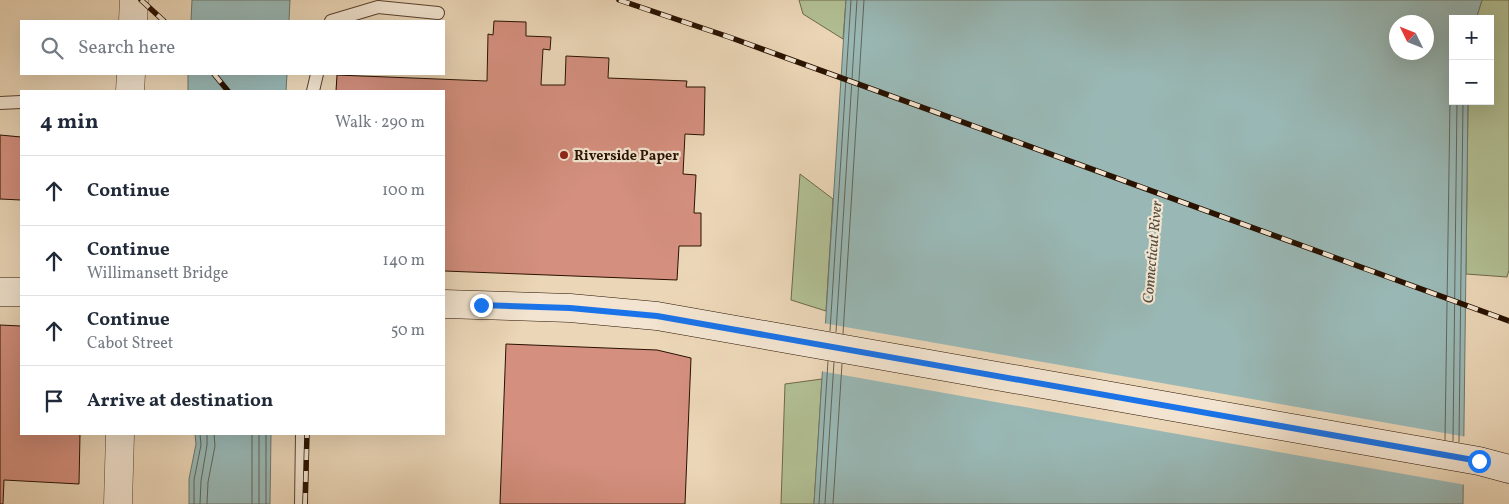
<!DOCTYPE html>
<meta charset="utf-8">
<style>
:root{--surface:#fff;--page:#f2f2f3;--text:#1f2937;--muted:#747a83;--line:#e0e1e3}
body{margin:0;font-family:Vollkorn,serif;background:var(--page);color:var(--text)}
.controls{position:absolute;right:15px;top:15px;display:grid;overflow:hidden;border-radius:0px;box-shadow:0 5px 20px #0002}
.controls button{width:45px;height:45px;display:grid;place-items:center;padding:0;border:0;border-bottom:1px solid var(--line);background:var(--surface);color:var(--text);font:25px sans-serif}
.compass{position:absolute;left:1389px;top:15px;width:45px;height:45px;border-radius:50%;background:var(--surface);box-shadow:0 5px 20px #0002;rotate:313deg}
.stop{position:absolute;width:15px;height:15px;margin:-11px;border:4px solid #1a73e8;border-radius:50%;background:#fff}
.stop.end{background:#1a73e8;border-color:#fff;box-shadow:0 1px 5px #0008}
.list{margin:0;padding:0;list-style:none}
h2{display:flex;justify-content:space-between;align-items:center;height:65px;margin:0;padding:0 20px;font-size:21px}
h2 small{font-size:16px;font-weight:400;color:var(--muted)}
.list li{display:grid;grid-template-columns:32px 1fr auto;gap:15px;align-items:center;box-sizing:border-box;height:70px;padding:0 20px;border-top:1px solid var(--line)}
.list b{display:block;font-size:19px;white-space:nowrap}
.list p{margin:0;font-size:16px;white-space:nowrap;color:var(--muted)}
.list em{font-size:16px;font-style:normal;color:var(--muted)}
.icon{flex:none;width:28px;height:28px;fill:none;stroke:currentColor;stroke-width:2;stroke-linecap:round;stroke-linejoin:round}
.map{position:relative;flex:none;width:1509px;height:504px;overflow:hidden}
.search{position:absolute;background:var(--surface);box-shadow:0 5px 20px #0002;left:20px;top:20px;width:425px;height:55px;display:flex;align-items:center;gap:12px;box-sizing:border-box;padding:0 18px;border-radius:0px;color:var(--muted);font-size:19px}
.panel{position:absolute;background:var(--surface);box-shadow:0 5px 20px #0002;left:20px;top:90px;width:425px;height:345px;border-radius:0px}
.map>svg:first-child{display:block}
.green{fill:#b1bf93;stroke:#6d684a}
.water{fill:#99b8b5;stroke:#6c766d;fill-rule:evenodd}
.pier{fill:#ebd6b7}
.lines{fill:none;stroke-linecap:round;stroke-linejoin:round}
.shore{stroke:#61655a;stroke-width:1}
.building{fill:#d48f7e;stroke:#291200}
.service-casing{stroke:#5a432e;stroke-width:14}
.tertiary-casing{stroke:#5a432e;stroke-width:29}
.secondary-casing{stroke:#291200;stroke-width:29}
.service{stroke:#f2e4d0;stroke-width:12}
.tertiary{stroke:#f2e4d0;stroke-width:28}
.secondary{stroke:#f2e4d0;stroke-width:28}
.rail-casing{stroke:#291200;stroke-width:5.5}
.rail{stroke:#f2e4d0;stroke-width:4;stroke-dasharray:11;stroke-linecap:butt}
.route{stroke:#1a73e8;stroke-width:6}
.poi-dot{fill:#8f2418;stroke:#f2e4d0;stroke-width:2}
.labels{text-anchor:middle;stroke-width:4.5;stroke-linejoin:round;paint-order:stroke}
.poi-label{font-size:14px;font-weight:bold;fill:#291200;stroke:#f2e4d0;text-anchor:start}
.water-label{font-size:15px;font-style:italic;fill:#504c3f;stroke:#f2e4d0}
</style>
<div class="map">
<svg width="1509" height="504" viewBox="0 0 1509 504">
<rect width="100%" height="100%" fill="#ebd6b7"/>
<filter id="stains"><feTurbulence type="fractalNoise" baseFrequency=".004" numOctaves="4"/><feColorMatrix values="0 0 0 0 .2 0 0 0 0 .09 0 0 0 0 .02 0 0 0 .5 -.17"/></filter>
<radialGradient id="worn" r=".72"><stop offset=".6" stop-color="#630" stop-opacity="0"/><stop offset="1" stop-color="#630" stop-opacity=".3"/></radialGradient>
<path class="green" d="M 799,0 L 846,0 L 843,39 L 803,14 Z
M 1482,0 L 1509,0 L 1509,270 L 1507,277 L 1466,274 L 1468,101 L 1490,101 L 1490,19 L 1476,19 Z
M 800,174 L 833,199 L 826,311 L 791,300 Z
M 822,379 L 814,504 L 781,504 L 785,384 Z"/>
<path class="water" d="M 192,0 L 290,0 L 289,21 L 191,21 Z
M 846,0 L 1482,0 L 1476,19 L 1453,19 L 1453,101 L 1468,101 L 1463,504 L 814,504 ZM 1396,22 L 1426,22 L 1426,52 L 1396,52 Z
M 188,74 L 287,74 L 286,91 L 188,91 Z
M 195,434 L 271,434 L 270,504 L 189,504 L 189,479 L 196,444 Z"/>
<path class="pier" d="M 823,323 L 1467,437 L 1466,485 L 820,371 Z"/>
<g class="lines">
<path class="shore" d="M 830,331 L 851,0
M 836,332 L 857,0
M 843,334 L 864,0
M 1445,440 L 1450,102 L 1453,92
M 1453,441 L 1457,101
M 1459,442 L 1463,101
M 194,504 L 194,480 L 201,445 L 200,434
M 200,504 L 201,481 L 207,445 L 207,434
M 207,504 L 208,482 L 215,446 L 214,434
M 252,504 L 252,434
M 259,504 L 259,434
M 266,504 L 266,434
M 819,504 L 828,361
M 825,504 L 834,362
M 833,504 L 842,364"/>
</g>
<path class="building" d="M 494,21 L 526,22 L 526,36 L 551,37 L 550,50 L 543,49 L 541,85 L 565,85 L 566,56 L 609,58 L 608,78 L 687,81 L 686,87 L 705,87 L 704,135 L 685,134 L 683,174 L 696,175 L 694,213 L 701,213 L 701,246 L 679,246 L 677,280 L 444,271 L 444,91 L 336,91 L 337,75 L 487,81 L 488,34 L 493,35 Z
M 0,135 L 21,137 L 21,200 L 0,199 Z
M 0,325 L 21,326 L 21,434 L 80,434 L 79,484 L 4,480 L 3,504 L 0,504 Z
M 506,344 L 657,350 L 691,358 L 685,504 L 500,504 Z"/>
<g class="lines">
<g class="service-casing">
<path id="service" d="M 331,21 L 378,7 L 438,13
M 313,91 L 317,74
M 0,103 L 21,102
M 301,504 L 302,434"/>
</g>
<g class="tertiary-casing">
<path id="tertiary" d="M 133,21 L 134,0
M 130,91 L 131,74
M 118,504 L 120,434"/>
</g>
<g class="secondary-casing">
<path id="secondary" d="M 0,292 L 21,292
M 444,304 L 570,308 L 657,316 L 1479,461 L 1509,469"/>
</g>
<use href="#service" class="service"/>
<use href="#tertiary" class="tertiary"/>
<use href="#secondary" class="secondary"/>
<g class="rail-casing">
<path id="rail" d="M 141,0 L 164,21
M 619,0 L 729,37 L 1509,321
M 214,74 L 228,91
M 305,504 L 307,434"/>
</g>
<use href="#rail" class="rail"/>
</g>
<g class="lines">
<path class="route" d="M 481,305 L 570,308 L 657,316 L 1479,461"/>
</g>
<circle class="poi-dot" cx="564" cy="155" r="5"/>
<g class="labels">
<g class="poi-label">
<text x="574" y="160">Riverside Paper</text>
</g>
<g class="water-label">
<text transform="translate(1152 252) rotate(-85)" y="5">Connecticut River</text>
</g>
</g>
<rect width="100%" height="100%" filter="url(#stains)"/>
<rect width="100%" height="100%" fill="url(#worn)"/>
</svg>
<div class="controls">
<button>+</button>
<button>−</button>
</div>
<svg class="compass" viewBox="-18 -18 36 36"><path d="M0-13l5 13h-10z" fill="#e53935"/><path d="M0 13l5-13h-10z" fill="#747a83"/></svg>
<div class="stop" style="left:1479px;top:461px"></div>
<div class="stop end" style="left:481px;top:305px"></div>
<div class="search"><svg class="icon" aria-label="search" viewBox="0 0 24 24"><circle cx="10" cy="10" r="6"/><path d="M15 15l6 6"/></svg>Search here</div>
<section class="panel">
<h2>4 min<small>Walk · 290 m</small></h2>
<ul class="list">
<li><svg class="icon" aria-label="ahead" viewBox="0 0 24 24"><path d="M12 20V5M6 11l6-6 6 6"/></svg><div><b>Continue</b></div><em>100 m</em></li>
<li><svg class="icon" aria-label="ahead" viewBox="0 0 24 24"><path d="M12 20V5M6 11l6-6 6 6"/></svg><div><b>Continue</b><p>Willimansett Bridge</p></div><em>140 m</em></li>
<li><svg class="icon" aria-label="ahead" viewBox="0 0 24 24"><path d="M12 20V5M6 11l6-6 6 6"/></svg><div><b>Continue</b><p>Cabot Street</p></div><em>50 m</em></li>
<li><svg class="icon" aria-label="arrive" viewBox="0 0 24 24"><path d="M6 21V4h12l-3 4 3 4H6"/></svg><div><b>Arrive at destination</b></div></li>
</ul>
</section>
</div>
